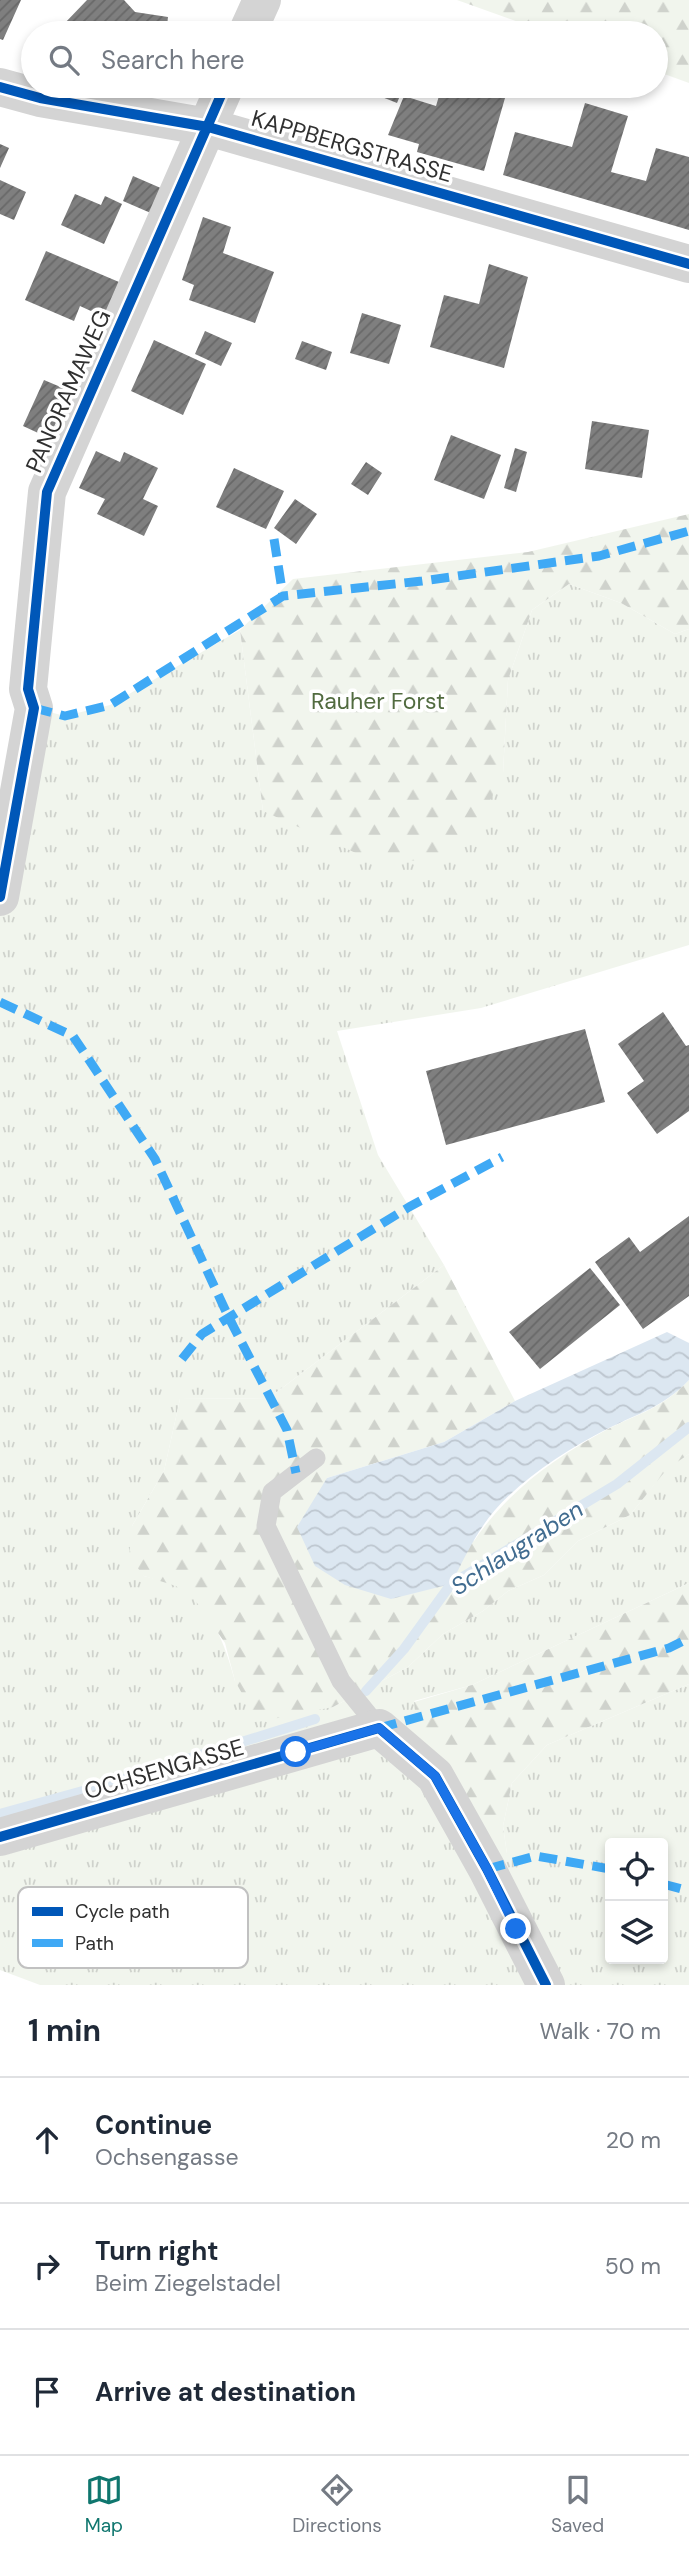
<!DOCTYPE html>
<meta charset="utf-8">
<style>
:root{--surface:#fff;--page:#f6f6f7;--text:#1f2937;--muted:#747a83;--line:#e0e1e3;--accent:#0f766e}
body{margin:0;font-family:"DM Sans",sans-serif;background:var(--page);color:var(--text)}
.controls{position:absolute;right:21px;bottom:21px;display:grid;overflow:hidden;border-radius:7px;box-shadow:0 4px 10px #0003}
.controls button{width:63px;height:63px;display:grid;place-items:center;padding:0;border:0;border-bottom:2px solid var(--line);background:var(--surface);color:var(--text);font:35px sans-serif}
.stop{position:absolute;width:21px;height:21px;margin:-16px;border:5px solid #1a73e8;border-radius:50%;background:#fff}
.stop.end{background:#1a73e8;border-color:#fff;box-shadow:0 2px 7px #0008}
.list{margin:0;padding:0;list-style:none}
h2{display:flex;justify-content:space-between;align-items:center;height:91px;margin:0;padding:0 28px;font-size:30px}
h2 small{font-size:23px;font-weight:400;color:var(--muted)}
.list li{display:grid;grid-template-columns:46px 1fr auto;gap:21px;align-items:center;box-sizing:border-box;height:126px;padding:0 28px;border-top:2px solid var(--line)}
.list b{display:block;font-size:26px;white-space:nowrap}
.list p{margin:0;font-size:23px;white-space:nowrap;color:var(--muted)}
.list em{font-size:23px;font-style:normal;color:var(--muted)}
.icon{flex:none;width:38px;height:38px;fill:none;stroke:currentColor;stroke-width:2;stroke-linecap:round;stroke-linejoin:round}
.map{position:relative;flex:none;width:689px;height:1985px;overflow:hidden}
.search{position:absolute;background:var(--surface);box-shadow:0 4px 10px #0003;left:21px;right:21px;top:21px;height:77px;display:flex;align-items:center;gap:18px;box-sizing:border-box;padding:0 24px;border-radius:38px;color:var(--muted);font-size:26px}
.sheet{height:469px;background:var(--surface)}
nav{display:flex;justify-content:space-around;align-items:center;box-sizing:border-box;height:98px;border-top:2px solid var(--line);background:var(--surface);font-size:19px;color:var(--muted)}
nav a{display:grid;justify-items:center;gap:4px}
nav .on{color:var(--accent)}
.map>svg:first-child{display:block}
.grass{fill:url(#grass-tufts);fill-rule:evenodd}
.forest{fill:url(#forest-firs)}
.water{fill:url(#water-waves)}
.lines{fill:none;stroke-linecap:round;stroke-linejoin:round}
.stream{stroke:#dce7f1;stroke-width:10}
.building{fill:url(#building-hatch)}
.service{stroke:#d4d4d4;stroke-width:19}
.minor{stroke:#d4d4d4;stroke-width:38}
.quiet{stroke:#3fa9f5;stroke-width:9;stroke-dasharray:18 9;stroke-linecap:butt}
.cycleway-casing{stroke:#fff;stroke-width:15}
.cycleway{stroke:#0057b8;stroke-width:10}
.route{stroke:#1a73e8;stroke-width:9}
.labels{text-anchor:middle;stroke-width:7;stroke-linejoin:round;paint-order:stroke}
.street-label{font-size:23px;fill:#303030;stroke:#fff}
.park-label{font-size:23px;fill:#516b3f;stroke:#fff}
.water-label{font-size:24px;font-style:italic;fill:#416c90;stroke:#fff}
.key{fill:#fff;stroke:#c1c1c1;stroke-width:2}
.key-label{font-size:19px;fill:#303030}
</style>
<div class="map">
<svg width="689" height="1985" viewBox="0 0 689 1985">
<defs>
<pattern id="grass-tufts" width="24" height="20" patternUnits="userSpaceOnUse" patternTransform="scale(1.75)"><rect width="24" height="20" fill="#f1f5ed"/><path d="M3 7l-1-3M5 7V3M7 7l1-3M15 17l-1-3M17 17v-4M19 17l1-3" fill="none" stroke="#cfd2cc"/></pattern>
<pattern id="forest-firs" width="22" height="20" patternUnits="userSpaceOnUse" patternTransform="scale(1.75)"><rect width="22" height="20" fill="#f1f5ed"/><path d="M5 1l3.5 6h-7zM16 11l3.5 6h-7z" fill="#cfd2cc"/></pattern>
<pattern id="water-waves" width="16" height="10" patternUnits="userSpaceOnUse" patternTransform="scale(1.75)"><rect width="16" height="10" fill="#dce7f1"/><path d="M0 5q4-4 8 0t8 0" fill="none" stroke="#bdc6cf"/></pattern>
<pattern id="building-hatch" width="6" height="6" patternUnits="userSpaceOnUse" patternTransform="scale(1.75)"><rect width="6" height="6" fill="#7f7f7f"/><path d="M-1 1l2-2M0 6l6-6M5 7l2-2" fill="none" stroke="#686868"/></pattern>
</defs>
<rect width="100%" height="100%" fill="#fff"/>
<path class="grass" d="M 569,584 L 621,603 L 675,634 L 689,629 L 689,945 L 481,1008 L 337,1031 L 378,1155 L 444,1265 L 269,1398 L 180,1399 L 164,1471 L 132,1526 L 144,1576 C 154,1579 166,1581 176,1585 C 210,1601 226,1647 235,1681 L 333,1707 L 408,1667 L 443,1634 L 483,1611 L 508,1591 L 544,1575 L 578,1541 L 630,1515 L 667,1468 L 689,1454 L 689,1583 L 472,1685 L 414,1701 L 507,1854 L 503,1826 L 512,1783 L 547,1745 L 689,1684 L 689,1985 L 40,1985 L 0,1970 L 0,897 L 34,708 L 65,716 L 110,705 L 240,630 L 263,811 L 503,773 L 508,680 L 532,610 ZM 610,1843 L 663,1843 L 663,1959 L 610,1959 Z"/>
<path class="forest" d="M 457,0 L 689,0 L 689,83 L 656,71 L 656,33 L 549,33 Z
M 689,514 L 689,629 L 675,634 L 621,603 L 569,584 L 532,610 L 508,680 L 503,773 L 479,824 L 433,863 L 358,854 L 263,811 L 240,630 L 293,579 L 528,552 Z
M 444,1265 L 515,1401 L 444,1442 L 327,1478 L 474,1541 C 507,1492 554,1458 606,1430 C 641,1412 660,1410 689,1380 L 689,1454 L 667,1469 L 630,1515 L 578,1541 L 544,1575 L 508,1591 L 483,1611 L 443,1634 L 408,1667 L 333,1707 L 258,1722 L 235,1681 L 225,1643 L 195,1600 L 176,1586 L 144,1576 L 129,1557 L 132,1526 L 164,1471 L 180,1399 L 269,1398 Z
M 689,1583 L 689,1684 L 547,1745 L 512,1783 L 503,1826 L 507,1854 L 490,1861 L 418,1739 L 414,1702 L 472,1685 Z"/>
<path class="water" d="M 667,1332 L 689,1343 L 689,1380 C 662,1408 641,1412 607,1429 C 568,1449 524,1477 495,1510 C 476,1532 464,1559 451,1584 L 391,1599 L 345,1585 L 315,1566 L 297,1527 L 327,1478 L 444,1442 L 515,1401 Z"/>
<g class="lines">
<path class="stream" d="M 366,1691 L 404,1649 L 451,1584 L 617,1484 L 689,1427
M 0,1814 L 108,1784 L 315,1719"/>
</g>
<path class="building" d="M 0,0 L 21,0 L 3,40 L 0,39 Z
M 87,0 L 124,0 L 135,12 L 168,17 L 166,33 L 62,33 L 63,25 Z
M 401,24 L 425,33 L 397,33 Z
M 363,86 L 404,86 L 397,103 L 362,89 Z
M 442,86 L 463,86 L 505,98 L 484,171 L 417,152 L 419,144 L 388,135 L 404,96 L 436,106 Z
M 585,103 L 628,116 L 611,172 L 646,181 L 656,148 L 689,157 L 689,230 L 503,175 L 515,132 L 572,147 Z
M 0,144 L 9,148 L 0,168 Z
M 133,176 L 163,189 L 153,214 L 123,201 Z
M 0,180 L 26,192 L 14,220 L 0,214 Z
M 75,194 L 101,205 L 105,196 L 122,204 L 104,244 L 61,225 Z
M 203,217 L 231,227 L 223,253 L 274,272 L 255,323 L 189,300 L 194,285 L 182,280 Z
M 46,251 L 119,282 L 104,317 L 80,306 L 74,321 L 25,300 Z
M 489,264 L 528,277 L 504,368 L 430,347 L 444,295 L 479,304 Z
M 362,313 L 401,325 L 389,364 L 350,353 Z
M 205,331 L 232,343 L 221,366 L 195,354 Z
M 154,340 L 206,364 L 183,415 L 131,391 Z
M 302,341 L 332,352 L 326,370 L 295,359 Z
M 44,380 L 70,391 L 49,438 L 23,426 Z
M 592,421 L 649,430 L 642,478 L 585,469 Z
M 451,435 L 501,455 L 484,499 L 434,480 Z
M 515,448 L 527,452 L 516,492 L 504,488 Z
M 96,451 L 120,462 L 124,452 L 158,468 L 143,499 L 158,506 L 144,536 L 97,514 L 105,499 L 79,488 Z
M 366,462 L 382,473 L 368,495 L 351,484 Z
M 234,468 L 284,491 L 266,529 L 216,507 Z
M 295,499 L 317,514 L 296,544 L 274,528 Z
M 663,1012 L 686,1046 L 689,1045 L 689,1111 L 657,1134 L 627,1093 L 644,1081 L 618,1044 Z
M 585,1029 L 605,1102 L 446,1145 L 426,1071 Z
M 689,1216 L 689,1296 L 643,1329 L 595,1262 L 629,1237 L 640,1252 Z
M 590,1268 L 620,1305 L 540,1369 L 509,1332 Z"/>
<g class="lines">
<path class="service" d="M 316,1458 L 272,1492 L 266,1526 L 341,1681 L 379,1728"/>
<path class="minor" d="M 247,33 L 262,0
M 0,87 L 40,98 L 208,127 L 689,264
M 0,897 L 34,708 L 28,689 L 47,492 L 225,86
M 0,1837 L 379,1728 L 435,1776 L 487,1869 L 546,1985"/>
<path class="quiet" d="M 274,539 L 283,596
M 34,708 L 65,716 L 110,705 L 283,596 L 422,581 L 599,556 L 689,531
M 0,1002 L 73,1036 L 155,1159 L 229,1318 L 287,1430 L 296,1473
M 182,1359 L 202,1334 L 409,1207 L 502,1157
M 379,1728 L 669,1648 L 689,1638
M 487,1869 L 536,1856 L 610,1869
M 663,1884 L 689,1891"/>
<g class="cycleway-casing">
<path id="cycleway" d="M 0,87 L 40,98 L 208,127 L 689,264
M 0,897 L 34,708 L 28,689 L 47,492 L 225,86
M 0,1837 L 379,1728 L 435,1776 L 487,1869 L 546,1985"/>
</g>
<use href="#cycleway" class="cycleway"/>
</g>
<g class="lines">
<path class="route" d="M 296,1752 L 379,1728 L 435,1776 L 487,1869 L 516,1929"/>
</g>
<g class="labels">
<g class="street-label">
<text transform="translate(352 146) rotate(16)" y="8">KAPPBERGSTRASSE</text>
<text transform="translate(68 391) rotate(-66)" y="8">PANORAMAWEG</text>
<text transform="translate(164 1769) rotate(-16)" y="8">OCHSENGASSE</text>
</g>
<g class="park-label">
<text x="378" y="709">Rauher Forst</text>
</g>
<g class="water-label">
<text transform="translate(517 1548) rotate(-33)" y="8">Schlaugraben</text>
</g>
</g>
<rect x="18" y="1887" width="230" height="81" rx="10" class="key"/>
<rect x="32" y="1907" width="31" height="9" fill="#0057b8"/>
<rect x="32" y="1939" width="31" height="8" fill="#3fa9f5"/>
<g class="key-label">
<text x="75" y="1918">Cycle path</text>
<text x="75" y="1950">Path</text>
</g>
</svg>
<div class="controls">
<button><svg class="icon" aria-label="locate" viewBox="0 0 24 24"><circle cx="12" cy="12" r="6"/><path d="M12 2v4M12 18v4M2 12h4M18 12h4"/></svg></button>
<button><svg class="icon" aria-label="layers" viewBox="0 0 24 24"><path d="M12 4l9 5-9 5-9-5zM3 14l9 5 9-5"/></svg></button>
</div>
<div class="stop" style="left:296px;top:1752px"></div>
<div class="stop end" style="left:516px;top:1929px"></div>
<div class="search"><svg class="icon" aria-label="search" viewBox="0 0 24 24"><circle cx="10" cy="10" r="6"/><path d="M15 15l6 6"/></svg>Search here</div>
</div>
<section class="sheet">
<h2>1 min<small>Walk · 70 m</small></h2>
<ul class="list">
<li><svg class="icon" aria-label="ahead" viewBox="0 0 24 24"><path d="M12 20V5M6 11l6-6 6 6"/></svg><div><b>Continue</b><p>Ochsengasse</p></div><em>20 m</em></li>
<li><svg class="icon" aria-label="right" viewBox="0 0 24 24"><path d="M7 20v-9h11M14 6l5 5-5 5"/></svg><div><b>Turn right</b><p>Beim Ziegelstadel</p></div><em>50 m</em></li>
<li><svg class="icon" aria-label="arrive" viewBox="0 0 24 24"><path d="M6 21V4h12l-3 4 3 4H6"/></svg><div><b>Arrive at destination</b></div></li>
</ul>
</section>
<nav>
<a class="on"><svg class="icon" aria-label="map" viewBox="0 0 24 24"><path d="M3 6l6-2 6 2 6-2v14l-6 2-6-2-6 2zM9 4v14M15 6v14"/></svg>Map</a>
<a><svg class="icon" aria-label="directions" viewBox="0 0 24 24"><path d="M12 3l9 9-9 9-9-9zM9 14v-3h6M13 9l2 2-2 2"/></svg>Directions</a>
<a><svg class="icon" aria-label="saved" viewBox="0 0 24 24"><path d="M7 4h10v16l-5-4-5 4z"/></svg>Saved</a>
</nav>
